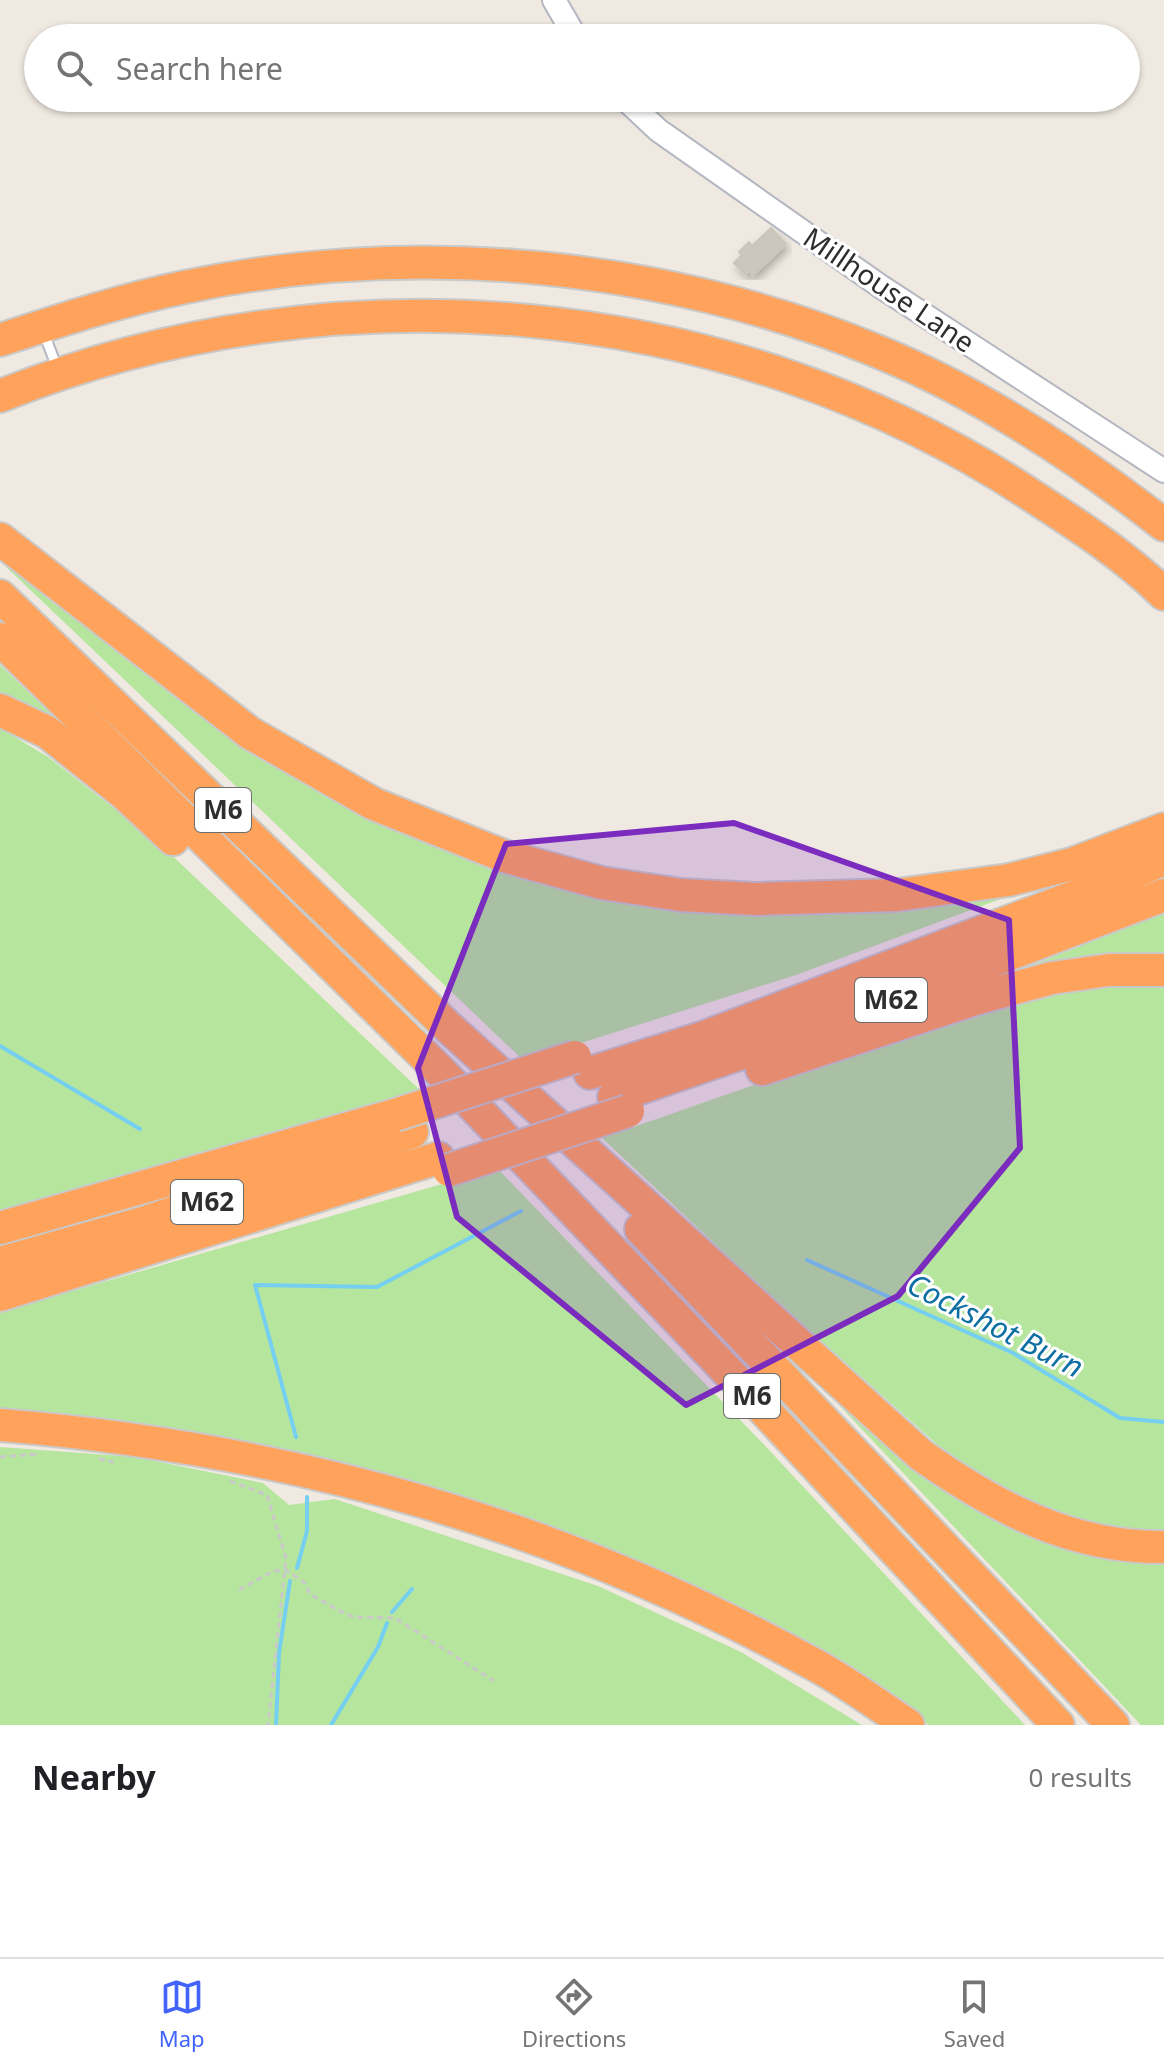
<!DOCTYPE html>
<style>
:root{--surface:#fff;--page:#f2f2f2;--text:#202124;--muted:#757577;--line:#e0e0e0;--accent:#4264fb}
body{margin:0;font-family:"Noto Sans",sans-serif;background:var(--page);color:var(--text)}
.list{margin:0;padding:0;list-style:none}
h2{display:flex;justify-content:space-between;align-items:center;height:104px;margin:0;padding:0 32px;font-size:34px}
h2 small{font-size:26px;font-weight:400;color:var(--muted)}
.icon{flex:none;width:44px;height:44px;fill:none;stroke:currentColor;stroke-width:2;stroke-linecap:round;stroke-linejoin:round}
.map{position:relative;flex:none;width:1164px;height:1725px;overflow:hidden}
.search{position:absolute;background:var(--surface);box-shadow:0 2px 6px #0004;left:24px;right:24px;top:24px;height:88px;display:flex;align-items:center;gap:20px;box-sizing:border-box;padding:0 28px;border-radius:44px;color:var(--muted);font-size:30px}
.sheet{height:232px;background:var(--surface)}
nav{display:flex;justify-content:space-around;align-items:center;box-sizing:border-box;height:112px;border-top:2px solid var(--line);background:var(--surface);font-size:22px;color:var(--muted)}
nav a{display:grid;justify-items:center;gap:4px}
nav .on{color:var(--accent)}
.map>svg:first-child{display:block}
.green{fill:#b6e59e}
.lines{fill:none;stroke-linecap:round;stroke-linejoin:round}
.stream{stroke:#75cff0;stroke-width:4}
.building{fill:#cbc7bf;stroke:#cbc5ba;stroke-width:2;filter:url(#shadow)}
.service-casing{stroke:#b4b7c1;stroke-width:13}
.tertiary-casing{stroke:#b4b7c1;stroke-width:26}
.motorway-casing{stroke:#c9c9c9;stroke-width:36}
.path{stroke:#c9c9c9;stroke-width:3;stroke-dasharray:6 4;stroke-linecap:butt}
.service{stroke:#fff;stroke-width:9}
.tertiary{stroke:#fff;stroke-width:22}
.motorway{stroke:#ffa35c;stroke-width:32}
.motorway-bridge-casing{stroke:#c9c9c9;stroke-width:36;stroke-linecap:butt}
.motorway-bridge{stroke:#ffa35c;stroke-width:32}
.marked{fill:#7b2cbf;fill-opacity:0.2;stroke:#7b2cbf;stroke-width:6;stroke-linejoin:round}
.labels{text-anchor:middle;stroke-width:6;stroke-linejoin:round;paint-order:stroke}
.shield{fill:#fff;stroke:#6d6d6d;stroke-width:2}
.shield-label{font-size:26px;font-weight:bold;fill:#2e2e2e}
.street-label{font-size:28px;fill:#2e2e2e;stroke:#fff}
.water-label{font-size:30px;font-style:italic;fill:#0d6fa3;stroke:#fff}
</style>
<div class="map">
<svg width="1164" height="1725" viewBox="0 0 1164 1725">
<defs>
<filter id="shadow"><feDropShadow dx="3" dy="5" stdDeviation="4" flood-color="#0004"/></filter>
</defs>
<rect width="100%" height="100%" fill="#efe9e1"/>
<path class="green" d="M 0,547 L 292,768 L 667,900 L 1065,875 L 796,975 L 524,1061 L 0,561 Z
M 0,665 L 71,733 L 0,697 Z
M 0,728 L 48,757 L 162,846 L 422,1092 L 0,1214 Z
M 1164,913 L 1164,957 L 992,981 Z
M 1164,983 L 1164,1533 L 1126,1533 L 1031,1510 L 949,1455 L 764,1290 L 602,1138 L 808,1066 L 1017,1001 L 1087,987 Z
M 497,1168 L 769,1450 L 1025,1725 L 929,1725 L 898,1705 L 602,1548 L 0,1414 L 0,1312 Z
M 789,1352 L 983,1513 L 1031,1536 L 1164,1556 L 1164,1725 L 1141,1725 Z
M 0,1447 L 135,1457 L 263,1483 L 289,1505 L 335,1499 L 598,1586 L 741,1652 L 862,1725 L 0,1725 Z"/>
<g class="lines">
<path class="stream" d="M 0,1046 L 140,1129
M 807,1260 L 1013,1353 L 1120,1418 L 1164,1422
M 296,1437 L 255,1285 L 377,1287 L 521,1211
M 297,1568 L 307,1531 L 307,1497
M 392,1612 L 412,1589
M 276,1725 L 279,1653 L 290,1581
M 331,1725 L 378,1647 L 387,1623"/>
</g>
<path class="building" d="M 771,228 L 786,244 L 753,275 L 749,270 L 745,274 L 734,263 L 742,255 L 739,252 L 749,242 L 752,246 Z"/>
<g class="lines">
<g class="service-casing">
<path id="service" d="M 43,331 L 58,370"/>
</g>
<g class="tertiary-casing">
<path id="tertiary" d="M 554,0 L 576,38
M 624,98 L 658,130 L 880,286 L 1164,471"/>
</g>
<g class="motorway-casing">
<path id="motorway" d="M 0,340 C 61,320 122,300 185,287 C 414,239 662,262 879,352 C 982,394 1077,457 1164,525
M 0,396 C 336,262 731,296 1034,497 C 1079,526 1125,556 1164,594
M 0,539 L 250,733 L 374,804 L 504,856 L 602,883 L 681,895 L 756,899 L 897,895 L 1009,880 L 1072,864 L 1164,829
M 0,596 L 446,1025 L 921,1455 C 995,1507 1071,1548 1164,1547
M 0,639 L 441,1072 L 751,1396 L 1058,1725
M 0,710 L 47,732 L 126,795 L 173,839
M 762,1069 L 978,998 L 1052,978 L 1109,970 L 1164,970
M 590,1073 L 702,1038 L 1095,889 L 1164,859
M 614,1097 L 840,1019 L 1164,895
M 0,1228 L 395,1115
M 641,1229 L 1113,1725
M 0,1263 L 143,1223 L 412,1132
M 0,1295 L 438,1158
M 0,1425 C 294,1449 558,1524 817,1666 C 848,1683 878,1705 908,1725"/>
</g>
<path class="path" d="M 0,1457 L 40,1454
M 99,1459 L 114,1462
M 230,1481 L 267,1495 L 286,1558 L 268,1725
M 239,1590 L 273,1571 L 286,1570 L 305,1583 L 310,1594 L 338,1610 L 353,1617 L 395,1618 L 494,1681"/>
<use href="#service" class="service"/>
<use href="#tertiary" class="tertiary"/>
<use href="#motorway" class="motorway"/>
<g class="motorway-bridge-casing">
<path id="motorway-bridge" d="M 395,1115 L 575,1057
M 449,1170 L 628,1111"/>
</g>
<use href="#motorway-bridge" class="motorway-bridge"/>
</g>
<path class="marked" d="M 734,823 L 1009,920 L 1020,1148 L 898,1296 L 686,1405 L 457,1217 L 418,1068 L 506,844 Z"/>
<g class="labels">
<g class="shield">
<rect x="195" y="788" width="56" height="44" rx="6"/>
<rect x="855" y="978" width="72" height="44" rx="6"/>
<rect x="171" y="1180" width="72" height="44" rx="6"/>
<rect x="724" y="1374" width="56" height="44" rx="6"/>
</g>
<g class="shield-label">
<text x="223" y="819">M6</text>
<text x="891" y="1009">M62</text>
<text x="207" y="1211">M62</text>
<text x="752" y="1405">M6</text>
</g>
<g class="street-label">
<text transform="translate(889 290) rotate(34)" y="10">Millhouse Lane</text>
</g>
<g class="water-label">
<text transform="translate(995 1326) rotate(27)" y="10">Cockshot Burn</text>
</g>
</g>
</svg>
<div class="search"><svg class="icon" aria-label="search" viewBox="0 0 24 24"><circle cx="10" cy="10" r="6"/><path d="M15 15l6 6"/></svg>Search here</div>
</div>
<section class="sheet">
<h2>Nearby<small>0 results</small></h2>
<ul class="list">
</ul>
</section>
<nav>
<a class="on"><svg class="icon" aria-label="map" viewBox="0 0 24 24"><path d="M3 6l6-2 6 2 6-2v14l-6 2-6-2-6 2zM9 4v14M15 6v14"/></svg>Map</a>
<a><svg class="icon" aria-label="directions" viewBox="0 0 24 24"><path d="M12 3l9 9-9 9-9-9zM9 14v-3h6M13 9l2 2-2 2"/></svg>Directions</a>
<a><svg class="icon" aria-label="saved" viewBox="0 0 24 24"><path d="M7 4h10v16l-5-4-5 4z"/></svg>Saved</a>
</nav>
